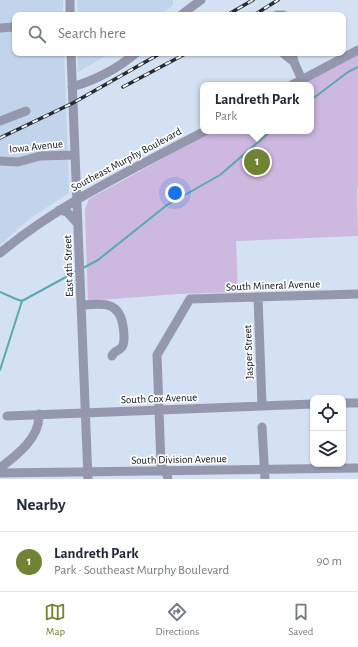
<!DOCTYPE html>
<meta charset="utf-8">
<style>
:root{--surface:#fff;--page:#f2f2f3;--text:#1f2937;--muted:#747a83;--line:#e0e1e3;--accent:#708333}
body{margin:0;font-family:"Alegreya Sans",sans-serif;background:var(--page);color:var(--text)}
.controls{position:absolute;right:12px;bottom:12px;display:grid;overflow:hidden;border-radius:8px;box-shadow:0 1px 3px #0004}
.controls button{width:36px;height:36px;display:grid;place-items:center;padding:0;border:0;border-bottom:1px solid var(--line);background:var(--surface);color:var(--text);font:20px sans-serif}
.you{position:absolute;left:175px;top:193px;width:14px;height:14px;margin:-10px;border:3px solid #fff;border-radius:50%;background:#1a73e8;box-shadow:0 0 0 6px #1a73e833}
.badge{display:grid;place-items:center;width:26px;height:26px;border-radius:50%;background:var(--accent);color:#fff;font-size:13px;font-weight:700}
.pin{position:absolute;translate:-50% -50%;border:2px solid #fff;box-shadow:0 1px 4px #0006}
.popup{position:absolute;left:200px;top:82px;width:114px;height:52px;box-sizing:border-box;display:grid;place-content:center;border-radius:8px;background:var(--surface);filter:drop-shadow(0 1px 3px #0005);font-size:13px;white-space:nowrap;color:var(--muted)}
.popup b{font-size:15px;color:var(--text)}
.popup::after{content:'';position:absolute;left:50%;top:100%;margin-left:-8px;border:8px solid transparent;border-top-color:var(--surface)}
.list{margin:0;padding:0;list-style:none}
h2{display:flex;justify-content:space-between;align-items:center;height:52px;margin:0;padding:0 16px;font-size:17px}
h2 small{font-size:13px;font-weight:400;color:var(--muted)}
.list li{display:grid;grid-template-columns:26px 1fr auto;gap:12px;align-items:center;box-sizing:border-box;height:60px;padding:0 16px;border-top:1px solid var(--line)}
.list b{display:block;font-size:15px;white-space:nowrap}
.list p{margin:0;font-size:13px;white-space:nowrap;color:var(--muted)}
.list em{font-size:13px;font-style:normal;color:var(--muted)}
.icon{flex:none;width:22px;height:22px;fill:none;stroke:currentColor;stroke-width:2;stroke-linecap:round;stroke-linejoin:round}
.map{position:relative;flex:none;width:358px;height:479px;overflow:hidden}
.search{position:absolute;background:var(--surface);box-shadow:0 1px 3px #0004;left:12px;right:12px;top:12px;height:44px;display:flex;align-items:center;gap:10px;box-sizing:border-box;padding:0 14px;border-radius:8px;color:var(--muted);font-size:15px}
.sheet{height:112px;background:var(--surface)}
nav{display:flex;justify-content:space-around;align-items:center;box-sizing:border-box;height:56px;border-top:1px solid var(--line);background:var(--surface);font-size:11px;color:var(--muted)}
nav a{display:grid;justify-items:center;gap:2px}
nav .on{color:var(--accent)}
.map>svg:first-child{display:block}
.built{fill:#c2d4ec}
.green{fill:#cdb8e0}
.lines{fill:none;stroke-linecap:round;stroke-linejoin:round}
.stream{stroke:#5aa9ae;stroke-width:2}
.minor{stroke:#9597af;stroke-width:9}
.rail-casing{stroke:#252b33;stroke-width:3.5}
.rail{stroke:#fff;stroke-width:2;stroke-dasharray:6;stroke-linecap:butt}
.labels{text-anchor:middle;stroke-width:3.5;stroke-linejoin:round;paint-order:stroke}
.street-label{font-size:11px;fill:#0d1218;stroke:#fff}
</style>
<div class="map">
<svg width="358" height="479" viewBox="0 0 358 479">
<rect width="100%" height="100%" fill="#d3e1f3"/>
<path class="built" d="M 0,0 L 63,0 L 63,15 L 15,15 L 15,24 L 0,24 Z
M 77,0 L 173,0 L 173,5 L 161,15 L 78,15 Z
M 0,32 L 15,32 L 15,53 L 64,53 L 69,187 L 68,194 L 66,195 L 29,219 L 0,245 Z
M 78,53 L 111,53 L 78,72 Z"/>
<path class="green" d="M 358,54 L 358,186 L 357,190 L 358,236 L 236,241 L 238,292 L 178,294 L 88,301 L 85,209 L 89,199 L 213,131 L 311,131 L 311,85 L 299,85 Z"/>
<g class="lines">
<path class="stream" d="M 311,100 L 348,72 L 358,67
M 83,268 L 98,260 L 167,205 L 220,175 L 271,131
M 0,292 L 16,299 L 22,301 L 77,271
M 0,370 L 22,301"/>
<path class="minor" d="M 70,0 L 70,15
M 181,15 L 201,0
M 277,15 L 283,15
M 0,28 L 15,27
M 71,53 L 88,479
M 283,53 L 294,62
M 292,53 L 294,62 L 302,80
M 292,85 L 358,50
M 72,87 C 96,80 117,69 136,53
M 0,121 L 26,111
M 0,161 L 18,162 L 40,156 L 75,155
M 59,210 L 67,212 L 78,224
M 0,253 C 62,202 135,168 205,131
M 258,297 L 262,405
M 81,305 C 102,304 119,300 123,326 C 124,332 125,339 123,345 C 121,351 114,350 112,356
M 343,403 L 358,403
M 7,416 L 313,404
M 262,427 L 265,479
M 0,468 C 17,455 40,438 39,414
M 0,473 L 358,468
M 168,479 L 167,475 L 161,465 L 157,355 L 190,299 L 358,294"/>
<g class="rail-casing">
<path id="rail" d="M 227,15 L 253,0
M 254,15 L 278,0
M 123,87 L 187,53
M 0,138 L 73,103 L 161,53"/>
</g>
<use href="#rail" class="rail"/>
</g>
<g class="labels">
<g class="street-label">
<text transform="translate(36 146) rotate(-6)" y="4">Iowa Avenue</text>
<text transform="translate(126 159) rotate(-28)" y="4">Southeast Murphy Boulevard</text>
<text transform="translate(68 266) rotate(-92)" y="4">East 4th Street</text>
<text transform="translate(273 285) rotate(-2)" y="4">South Mineral Avenue</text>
<text transform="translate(248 352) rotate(-92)" y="4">Jasper Street</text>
<text transform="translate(159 398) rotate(-2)" y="4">South Cox Avenue</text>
<text transform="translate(179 459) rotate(-1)" y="4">South Division Avenue</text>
</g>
</g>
</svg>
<div class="controls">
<button><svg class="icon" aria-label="locate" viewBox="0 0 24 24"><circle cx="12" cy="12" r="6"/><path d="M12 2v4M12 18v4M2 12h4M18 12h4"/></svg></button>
<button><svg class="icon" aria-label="layers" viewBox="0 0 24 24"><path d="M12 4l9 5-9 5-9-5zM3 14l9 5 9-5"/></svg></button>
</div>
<div class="you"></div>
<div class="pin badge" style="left:257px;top:162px">1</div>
<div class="popup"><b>Landreth Park</b>Park</div>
<div class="search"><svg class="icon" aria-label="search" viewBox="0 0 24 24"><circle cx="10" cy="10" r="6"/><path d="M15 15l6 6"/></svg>Search here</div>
</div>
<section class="sheet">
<h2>Nearby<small></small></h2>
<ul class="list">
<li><span class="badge">1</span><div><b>Landreth Park</b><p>Park · Southeast Murphy Boulevard</p></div><em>90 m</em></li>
</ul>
</section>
<nav>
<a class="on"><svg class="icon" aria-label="map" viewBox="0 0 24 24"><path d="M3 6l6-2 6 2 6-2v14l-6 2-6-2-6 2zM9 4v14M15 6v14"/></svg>Map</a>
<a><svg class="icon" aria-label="directions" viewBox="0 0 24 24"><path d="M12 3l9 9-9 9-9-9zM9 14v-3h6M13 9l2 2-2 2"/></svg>Directions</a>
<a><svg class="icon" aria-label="saved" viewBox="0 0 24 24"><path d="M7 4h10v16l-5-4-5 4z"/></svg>Saved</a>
</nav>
